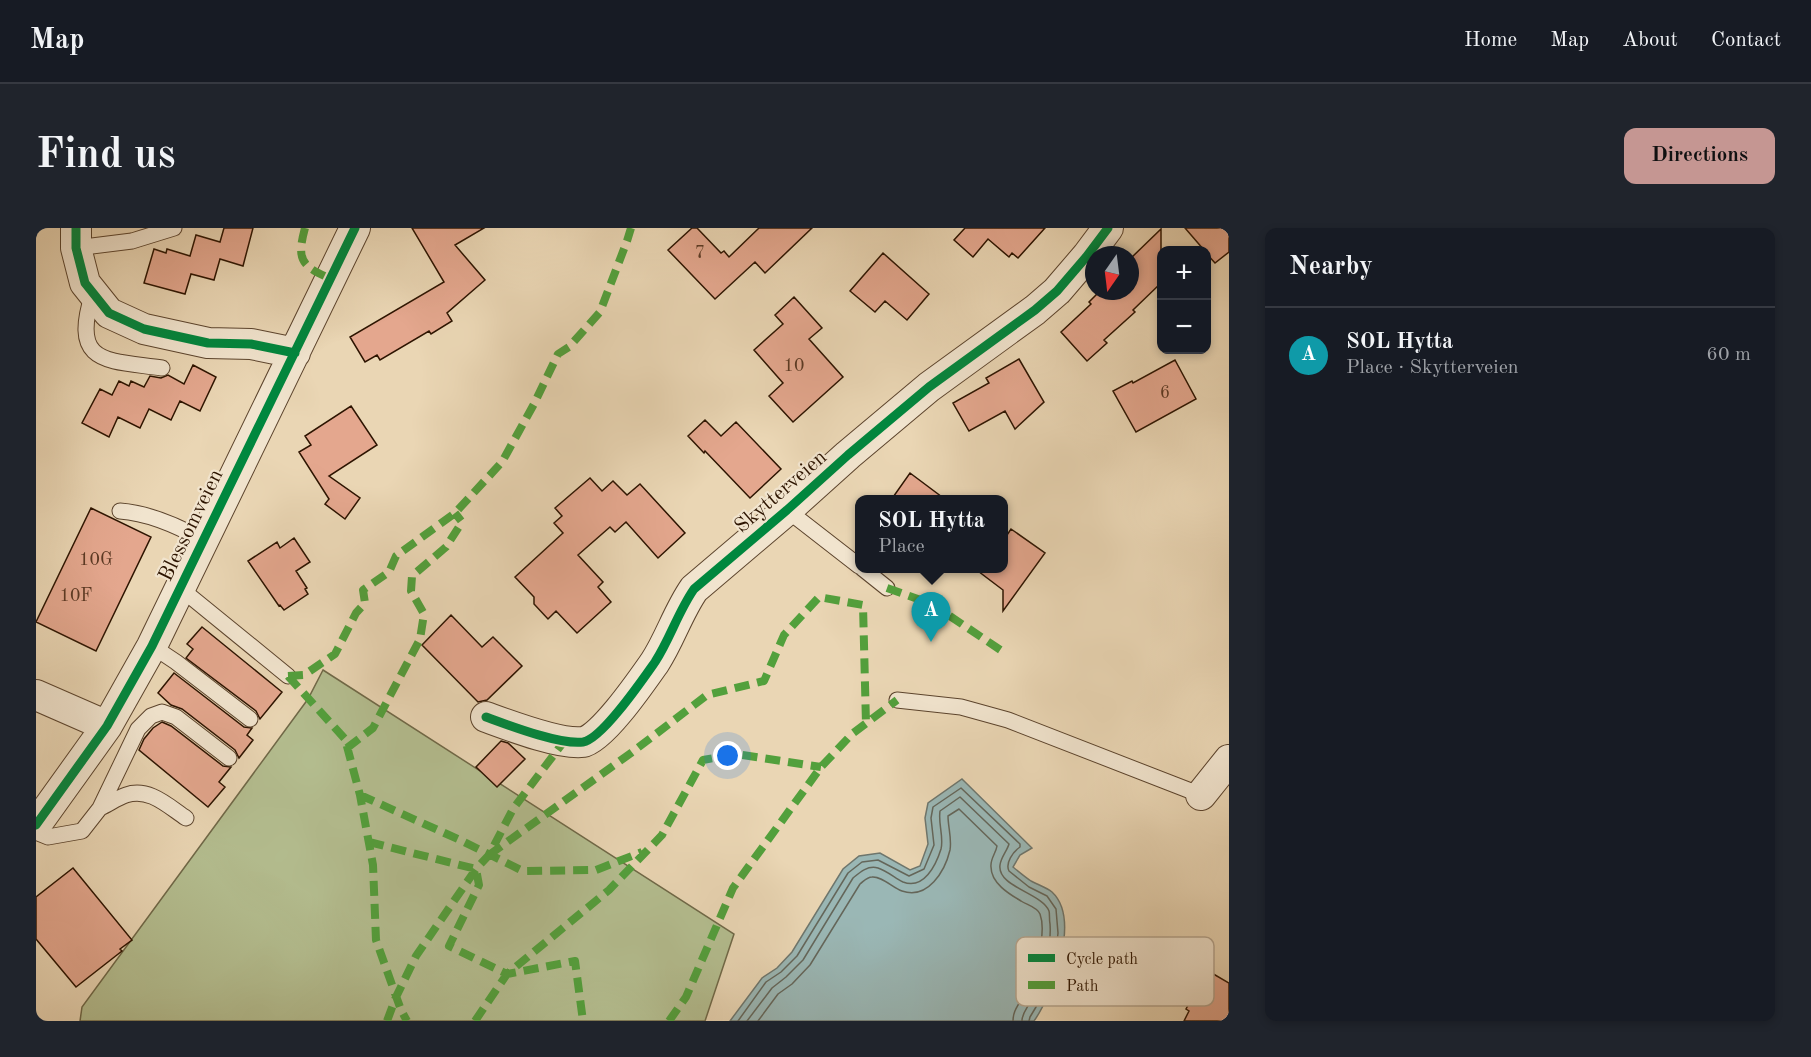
<!DOCTYPE html>
<meta charset="utf-8">
<style>
:root{--surface:#171b24;--page:#20242c;--text:#f1f3f6;--muted:#9ea1a6;--line:#363941;--accent:#c59692}
body{margin:0;font-family:"Old Standard TT",serif;background:var(--page);color:var(--text)}
.controls{position:absolute;right:18px;top:18px;display:grid;overflow:hidden;border-radius:12px;box-shadow:0 3px 9px #0003}
.controls button{width:54px;height:54px;display:grid;place-items:center;padding:0;border:0;border-bottom:2px solid var(--line);background:var(--surface);color:var(--text);font:30px sans-serif}
.compass{position:absolute;left:1049px;top:18px;width:54px;height:54px;border-radius:50%;background:var(--surface);box-shadow:0 3px 9px #0003;rotate:194deg}
.you{position:absolute;left:692px;top:528px;width:21px;height:21px;margin:-15px;border:4px solid #fff;border-radius:50%;background:#1a73e8;box-shadow:0 0 0 9px #1a73e833}
.badge{display:grid;place-items:center;width:39px;height:39px;border-radius:50%;background:var(--accent);color:#fff;font-size:20px;font-weight:700}
.pin{position:absolute;translate:-50% -50px;filter:drop-shadow(0 2px 3px #0008)}
.pin::after{content:'';position:absolute;top:32px;width:21px;height:18px;background:inherit;clip-path:polygon(0 0,100% 0,50% 100%)}
.popup{position:absolute;left:819px;top:267px;width:153px;height:78px;box-sizing:border-box;display:grid;place-content:center;border-radius:12px;background:var(--surface);filter:drop-shadow(0 2px 4px #0005);font-size:20px;white-space:nowrap;color:var(--muted)}
.popup b{font-size:22px;color:var(--text)}
.popup::after{content:'';position:absolute;left:50%;top:100%;margin-left:-12px;border:12px solid transparent;border-top-color:var(--surface)}
.list{margin:0;padding:0;list-style:none}
h2{display:flex;justify-content:space-between;align-items:center;height:78px;margin:0;padding:0 24px;font-size:26px}
h2 small{font-size:20px;font-weight:400;color:var(--muted)}
.list li{display:grid;grid-template-columns:39px 1fr auto;gap:18px;align-items:center;box-sizing:border-box;height:96px;padding:0 24px;border-top:2px solid var(--line)}
.list b{display:block;font-size:22px;white-space:nowrap}
.list p{margin:0;font-size:20px;white-space:nowrap;color:var(--muted)}
.list em{font-size:20px;font-style:normal;color:var(--muted)}
.map{position:relative;flex:none;width:1193px;height:793px;overflow:hidden;border-radius:12px}
header{display:flex;align-items:center;gap:36px;box-sizing:border-box;height:84px;padding:0 30px;background:var(--surface);border-bottom:2px solid var(--line)}
header strong{font-size:28px}
nav{display:flex;gap:33px;margin-inline-start:auto;font-size:21px}
.intro{display:flex;align-items:center;justify-content:space-between;box-sizing:border-box;height:144px;padding:0 36px}
h1{margin:0;font-size:42px}
.button{padding:15px 27px;border-radius:12px;background:var(--accent);color:#111;font-size:21px;font-weight:700}
main{display:flex;gap:36px;padding:0 36px}
aside{flex:1;background:var(--surface);border-radius:12px;box-shadow:0 3px 9px #0003}
.map>svg:first-child{display:block}
.green{fill:#b4be90;stroke:#706948;stroke-width:1.5}
.water{fill:#9ab7b5;stroke:#6e766d;stroke-width:1.5}
.lines{fill:none;stroke-linecap:round;stroke-linejoin:round}
.shore{stroke:#64665a;stroke-width:1.5}
.building{fill:#e4a78e;stroke:#2d1400;stroke-width:1.5}
.lane-casing{stroke:#5c442d;stroke-width:17}
.street-casing{stroke:#5c442d;stroke-width:32}
.lane{stroke:#f1e4ce;stroke-width:15}
.street{stroke:#f1e4ce;stroke-width:30}
.quiet{stroke:#52a03c;stroke-width:8;stroke-dasharray:15 8;stroke-linecap:butt}
.cycleway-casing{stroke:#f1e4ce;stroke-width:13}
.cycleway{stroke:#00873e;stroke-width:9}
.labels{text-anchor:middle;stroke-width:4.5;stroke-linejoin:round;paint-order:stroke}
.number-label{font-size:18px;fill:#5b3924}
.street-label{font-size:21px;fill:#2d1400;stroke:#f1e4ce}
.key{fill:#f1e4ce;stroke:#b6a690;stroke-width:1.5}
.key-label{font-size:16px;fill:#2d1400}
</style>
<header>
<strong>Map</strong>
<nav><a>Home</a><a>Map</a><a>About</a><a>Contact</a></nav>
</header>
<div class="intro"><h1>Find us</h1><a class="button">Directions</a></div>
<main>
<div class="map">
<svg width="1193" height="793" viewBox="0 0 1193 793">
<rect width="100%" height="100%" fill="#ead6b4"/>
<filter id="stains"><feTurbulence type="fractalNoise" baseFrequency=".00333" numOctaves="4"/><feColorMatrix values="0 0 0 0 .2 0 0 0 0 .09 0 0 0 0 .02 0 0 0 .5 -.17"/></filter>
<radialGradient id="worn" r=".72"><stop offset=".6" stop-color="#630" stop-opacity="0"/><stop offset="1" stop-color="#630" stop-opacity=".3"/></radialGradient>
<path class="green" d="M 287,442 L 698,706 L 669,793 L 44,793 L 46,779 L 272,471 Z"/>
<path class="water" d="M 926,551 L 996,620 L 984,627 L 977,639 C 983,644 989,649 995,653 C 1002,657 1010,659 1016,664 C 1045,691 1017,766 998,793 L 694,793 L 726,750 L 741,740 L 756,724 L 807,641 L 823,628 L 844,625 L 874,642 L 884,638 L 892,616 L 889,590 L 892,575 Z"/>
<g class="lines">
<path class="shore" d="M 702,793 L 730,754 L 745,744 L 761,728 L 812,645 L 826,634 L 842,632 L 873,648 L 888,641 L 898,617 L 895,590 L 897,579 L 925,560 L 984,616 L 984,619 C 977,624 969,635 973,643 L 993,659 L 1011,668 L 1020,681 L 1022,705 L 1019,732 L 1000,779 L 994,789 L 993,793
M 711,793 L 736,760 L 750,749 L 767,732 L 817,650 C 824,644 832,637 842,640 C 851,643 859,650 867,654 C 888,662 900,637 905,621 C 908,609 902,596 904,583 L 924,569 L 973,616 C 971,623 965,629 964,637 C 961,659 1006,665 1013,683 C 1014,686 1013,692 1014,696 C 1016,724 1005,747 995,772 C 992,780 986,784 986,793
M 722,793 L 742,766 L 756,756 L 774,737 L 824,656 C 828,653 831,649 836,649 C 846,648 857,660 866,663 C 892,672 909,643 914,622 C 916,611 912,599 912,588 L 923,581 L 961,618 C 960,625 954,631 955,639 C 955,655 973,666 985,673 C 991,677 1001,679 1004,686 C 1012,708 996,752 985,772 C 981,779 977,784 977,793"/>
</g>
<path class="building" d="M 188,0 L 217,0 L 207,38 L 184,31 L 178,52 L 155,46 L 149,66 L 108,55 L 118,21 L 130,25 L 131,21 L 154,28 L 160,7 L 184,14 Z
M 376,0 L 448,0 L 419,17 L 449,52 L 411,85 L 416,93 L 395,106 L 393,103 L 344,132 L 341,127 L 329,134 L 314,109 L 408,54 Z
M 656,0 L 661,0 L 685,25 L 688,23 L 693,29 L 723,0 L 776,0 L 729,45 L 719,34 L 679,71 L 632,22 Z
M 929,0 L 1009,0 L 982,30 L 976,25 L 973,29 L 952,11 L 937,29 L 918,12 Z
M 1149,0 L 1193,0 L 1193,24 L 1179,35 L 1170,25 L 1170,22 L 1168,22 Z
M 1125,1 L 1125,55 L 1097,82 L 1099,84 L 1068,112 L 1071,115 L 1051,133 L 1025,104 L 1055,76 L 1053,74 L 1064,63 L 1094,63 L 1094,31 Z
M 847,25 L 893,66 L 871,92 L 849,73 L 839,84 L 814,63 Z
M 758,69 L 786,100 L 773,111 L 807,149 L 757,194 L 733,168 L 747,155 L 718,122 L 747,96 L 739,87 Z
M 983,131 L 1008,174 L 979,201 L 969,183 L 933,203 L 917,175 L 953,155 L 950,150 Z
M 1139,132 L 1160,171 L 1100,204 L 1077,163 L 1096,153 L 1097,155 Z
M 157,137 L 180,149 L 164,183 L 144,173 L 135,192 L 113,181 L 104,200 L 82,189 L 73,209 L 46,195 L 64,161 L 76,167 L 83,153 L 93,158 L 95,153 L 108,159 L 114,148 L 125,150 L 132,147 L 148,156 Z
M 315,178 L 341,217 L 293,248 L 324,270 L 309,291 L 289,276 L 293,271 L 263,224 L 275,217 L 269,208 Z
M 669,192 L 685,208 L 700,194 L 745,241 L 714,270 L 669,223 L 668,225 L 652,208 Z
M 874,245 L 910,272 L 855,272 Z
M 554,250 L 566,263 L 577,253 L 591,267 L 604,256 L 649,305 L 622,330 L 590,294 L 579,304 L 574,299 L 542,327 L 567,354 L 562,359 L 575,374 L 541,405 L 520,383 L 512,391 L 498,376 L 498,369 L 479,349 L 527,305 L 518,295 L 526,288 L 519,280 Z
M 55,280 L 115,309 L 60,423 L 0,394 Z
M 975,301 L 1009,325 L 967,383 L 967,362 L 938,340 L 967,340 L 967,313 Z
M 258,310 L 274,334 L 260,343 L 271,360 L 269,361 L 272,366 L 248,382 L 244,377 L 243,378 L 212,333 L 241,314 L 244,320 Z
M 415,387 L 446,419 L 457,409 L 486,438 L 451,472 L 442,474 L 386,417 Z
M 166,399 L 246,464 L 224,491 L 220,483 L 150,430 L 157,421 L 151,416 Z
M 138,445 L 208,499 L 216,500 L 211,507 L 217,512 L 203,530 L 199,522 L 146,481 L 135,477 L 122,465 Z
M 126,494 L 135,498 L 187,538 L 195,539 L 183,554 L 189,559 L 172,579 L 103,522 L 108,511 L 117,500 Z
M 465,513 L 472,515 L 489,531 L 461,559 L 440,539 Z
M 37,640 L 96,712 L 84,721 L 86,723 L 40,759 L 0,711 L 0,669 Z
M 1174,744 L 1193,755 L 1193,793 L 1148,793 L 1153,783 L 1150,781 L 1162,759 L 1165,762 Z"/>
<g class="lines">
<g class="lane-casing">
<path id="lane" d="M 40,20 L 96,13 L 138,0
M 57,65 C 34,137 70,132 126,140
M 751,282 L 823,338
M 84,283 C 112,285 142,298 167,312
M 826,340 L 851,360
M 144,360 L 252,448
M 116,418 L 140,434 L 214,491
M 861,472 L 925,479 L 972,492 L 1165,567
M 64,580 C 73,576 81,570 90,567 C 113,559 132,578 150,590
M 0,604 L 12,609 L 46,603 L 64,580 L 102,501 L 115,488 L 126,484 L 140,489 L 193,530"/>
</g>
<g class="street-casing">
<path id="street" d="M 40,0 L 40,20 L 49,55 L 73,85 L 108,101 L 172,115 L 215,116 L 259,125
M 0,467 L 71,498
M 450,489 C 472,497 524,517 547,514 C 566,511 607,451 619,434 C 634,411 642,384 658,361 L 751,282 L 812,227 L 893,159 L 999,82 L 1021,63 L 1051,28 L 1072,0
M 1165,567 L 1193,532
M 0,597 L 71,498 L 116,418 L 319,0"/>
</g>
<use href="#lane" class="lane"/>
<use href="#street" class="street"/>
<path class="quiet" d="M 269,0 C 260,33 266,38 295,51
M 851,360 L 896,376 L 966,423
M 252,448 L 268,447 L 299,426 L 320,385 L 329,375 L 327,362 L 353,344 L 360,328 L 419,285 L 466,234 L 498,176 L 522,126 L 533,119 L 564,84 L 591,13 L 595,0
M 252,448 L 309,511 L 324,567 L 337,637 L 340,712 L 365,782 L 371,793
M 311,520 L 337,500 L 384,411 L 388,386 L 375,363 L 376,348 L 410,319 L 426,294 L 419,285
M 324,567 L 424,612 L 487,643 L 560,642 L 606,624
M 333,614 L 440,641 L 443,657 L 413,718 L 471,746 L 539,733 L 547,793
M 453,627 L 595,525 L 671,467 L 728,453 L 748,407 L 783,369 L 827,377 L 830,496
M 0,793 L 1,793
M 351,793 L 360,769 L 380,728 L 440,641 L 453,627 L 477,581 L 529,512
M 439,793 L 471,746 L 573,662 L 626,607 L 667,532 L 700,526 L 785,539
M 633,793 L 650,769 L 697,660 L 785,539 L 816,506 L 861,472"/>
<g class="cycleway-casing">
<path id="cycleway" d="M 40,0 L 40,20 L 49,55 L 73,85 L 108,101 L 172,115 L 215,116 L 259,125
M 450,489 C 472,497 524,517 547,514 C 566,511 607,451 619,434 C 634,411 642,384 658,361 L 751,282 L 812,227 L 893,159 L 999,82 L 1021,63 L 1051,28 L 1072,0
M 0,597 L 71,498 L 116,418 L 319,0"/>
</g>
<use href="#cycleway" class="cycleway"/>
</g>
<g class="labels">
<g class="number-label">
<text x="664" y="30">7</text>
<text x="758" y="143">10</text>
<text x="1129" y="170">6</text>
<text x="60" y="337">10G</text>
<text x="40" y="373">10F</text>
</g>
<g class="street-label">
<text transform="translate(744 263) rotate(-41)" y="7">Skytterveien</text>
<text transform="translate(154 297) rotate(-64)" y="7">Blessomveien</text>
</g>
</g>
<rect x="980" y="709" width="198" height="69" rx="9" class="key"/>
<rect x="992" y="726" width="27" height="8" fill="#00873e"/>
<rect x="992" y="753" width="27" height="8" fill="#52a03c"/>
<g class="key-label">
<text x="1030" y="736">Cycle path</text>
<text x="1030" y="763">Path</text>
</g>
<rect width="100%" height="100%" filter="url(#stains)"/>
<rect width="100%" height="100%" fill="url(#worn)"/>
</svg>
<div class="controls">
<button>+</button>
<button>−</button>
</div>
<svg class="compass" viewBox="-18 -18 36 36"><path d="M0-13l5 13h-10z" fill="#e53935"/><path d="M0 13l5-13h-10z" fill="#9ea1a6"/></svg>
<div class="you"></div>
<div class="pin badge" style="left:895px;top:414px;background:#0f9aa8">A</div>
<div class="popup"><b>SOL Hytta</b>Place</div>
</div>
<aside>
<h2>Nearby<small></small></h2>
<ul class="list">
<li><span class="badge" style="background:#0f9aa8">A</span><div><b>SOL Hytta</b><p>Place · Skytterveien</p></div><em>60 m</em></li>
</ul>
</aside>
</main>
